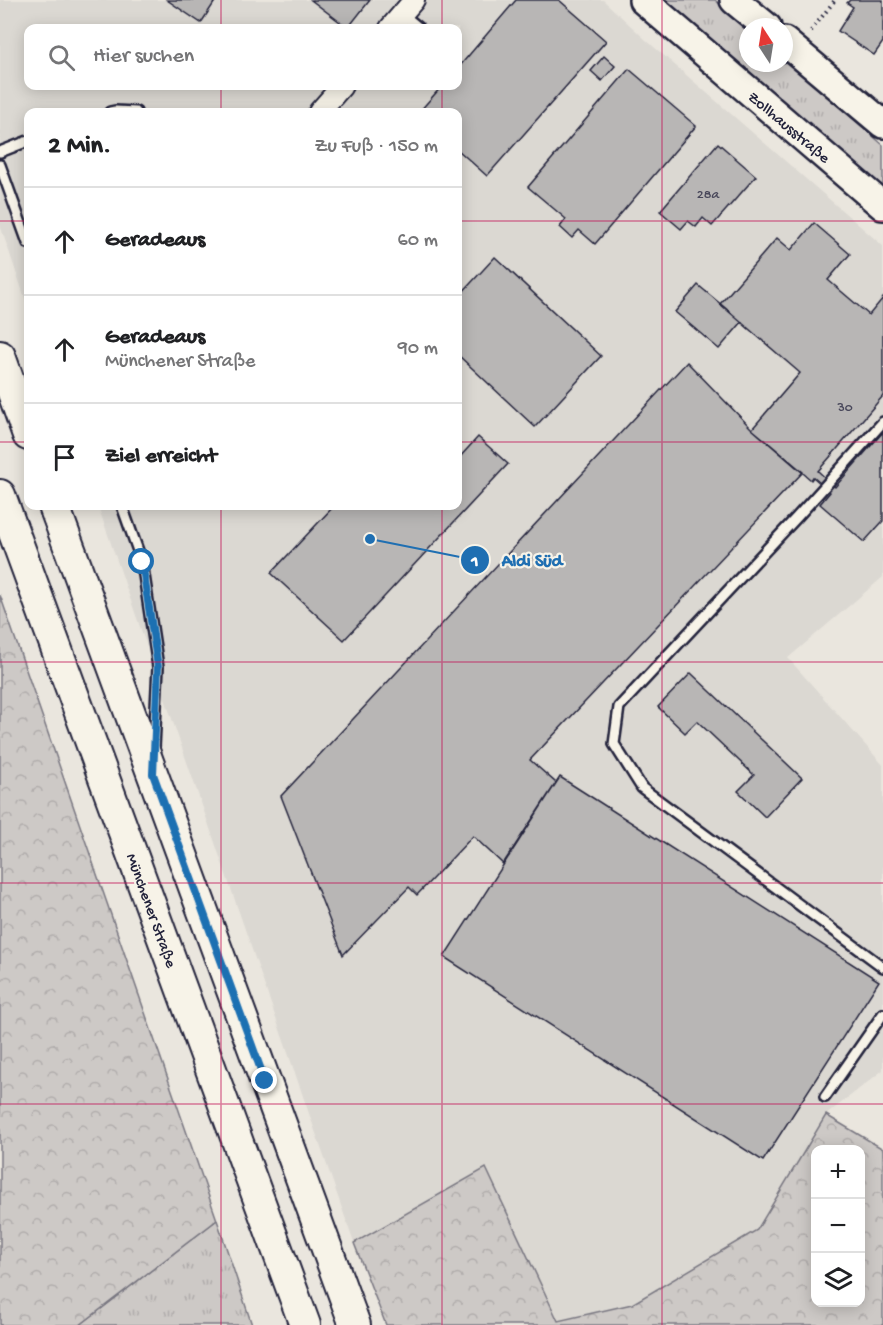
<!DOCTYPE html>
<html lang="de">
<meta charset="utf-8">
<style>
:root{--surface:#fff;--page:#f6f6f6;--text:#202124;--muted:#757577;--line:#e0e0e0}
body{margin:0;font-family:"Gochi Hand",sans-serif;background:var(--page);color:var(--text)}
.controls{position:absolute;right:18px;bottom:18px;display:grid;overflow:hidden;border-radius:12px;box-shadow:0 3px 15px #0003}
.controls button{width:54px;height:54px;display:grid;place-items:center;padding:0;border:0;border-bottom:2px solid var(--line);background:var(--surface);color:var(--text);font:30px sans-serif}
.compass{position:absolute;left:739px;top:18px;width:54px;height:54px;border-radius:50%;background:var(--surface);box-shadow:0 3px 15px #0003;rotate:348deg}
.stop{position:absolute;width:18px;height:18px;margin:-14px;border:4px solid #1f6fb2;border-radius:50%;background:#fff}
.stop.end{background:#1f6fb2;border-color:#fff;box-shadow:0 2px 6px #0008}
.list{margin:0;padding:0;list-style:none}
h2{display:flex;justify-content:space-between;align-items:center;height:78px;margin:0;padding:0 24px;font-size:26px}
h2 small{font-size:20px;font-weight:400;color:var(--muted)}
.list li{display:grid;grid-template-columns:39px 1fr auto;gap:18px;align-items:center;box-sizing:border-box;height:108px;padding:0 24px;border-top:2px solid var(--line)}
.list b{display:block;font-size:22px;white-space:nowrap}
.list p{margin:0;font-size:20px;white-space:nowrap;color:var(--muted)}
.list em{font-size:20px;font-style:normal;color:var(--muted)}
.icon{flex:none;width:33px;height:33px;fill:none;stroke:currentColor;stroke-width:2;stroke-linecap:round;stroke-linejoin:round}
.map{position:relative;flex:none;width:883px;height:1325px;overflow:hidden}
.search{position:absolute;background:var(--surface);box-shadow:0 3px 15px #0003;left:24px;top:24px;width:438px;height:66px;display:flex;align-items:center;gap:15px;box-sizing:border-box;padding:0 21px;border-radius:12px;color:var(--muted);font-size:22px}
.panel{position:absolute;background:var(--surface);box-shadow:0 3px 15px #0003;left:24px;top:108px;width:438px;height:402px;border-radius:12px}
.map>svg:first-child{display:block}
.built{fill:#dbd8d2;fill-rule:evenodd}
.grass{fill:url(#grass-tufts);stroke:#787680;stroke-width:1.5}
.forest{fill:url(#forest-crowns);stroke:#787680;stroke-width:1.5;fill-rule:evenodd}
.building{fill:#b8b6b5;stroke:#22223b;stroke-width:1.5}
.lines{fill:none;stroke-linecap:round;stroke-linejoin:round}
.service-casing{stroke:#22223b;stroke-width:14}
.minor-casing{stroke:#22223b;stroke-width:24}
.secondary-casing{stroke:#22223b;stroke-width:32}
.primary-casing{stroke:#22223b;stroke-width:34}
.path{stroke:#22223b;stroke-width:4;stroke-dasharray:1.5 4.5;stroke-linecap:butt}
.service{stroke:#f7f3e8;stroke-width:9}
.minor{stroke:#f7f3e8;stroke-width:20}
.secondary{stroke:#f7f3e8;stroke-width:27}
.primary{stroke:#f7f3e8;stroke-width:30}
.route{stroke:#1f6fb2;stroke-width:8}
.grid{fill:none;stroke:#c2185b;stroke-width:1.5;stroke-opacity:0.55}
.labels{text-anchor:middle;stroke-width:4.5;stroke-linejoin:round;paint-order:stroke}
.number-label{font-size:14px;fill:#48475a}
.street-label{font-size:16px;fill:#22223b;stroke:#f7f3e8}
.leader{fill:none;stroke:#1f6fb2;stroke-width:2}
.callout-dot{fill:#1f6fb2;stroke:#f7f3e8;stroke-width:2}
.mark-label{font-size:18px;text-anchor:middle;font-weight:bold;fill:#fff}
.callout-label{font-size:18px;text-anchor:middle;font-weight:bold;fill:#1f6fb2;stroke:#f7f3e8;stroke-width:4.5;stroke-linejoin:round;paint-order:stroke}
</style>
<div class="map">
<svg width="883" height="1325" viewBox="0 0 883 1325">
<defs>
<pattern id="grass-tufts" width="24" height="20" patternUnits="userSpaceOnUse" patternTransform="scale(1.5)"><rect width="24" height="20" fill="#cdc9c6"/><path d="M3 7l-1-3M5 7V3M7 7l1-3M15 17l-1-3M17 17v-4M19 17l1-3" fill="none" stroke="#b0acab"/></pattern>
<pattern id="forest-crowns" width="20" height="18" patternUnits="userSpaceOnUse" patternTransform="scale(1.5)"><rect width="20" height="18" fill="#cdc9c6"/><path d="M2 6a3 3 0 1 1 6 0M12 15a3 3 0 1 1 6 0" fill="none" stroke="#b0acab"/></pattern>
</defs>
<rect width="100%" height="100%" fill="#eae6de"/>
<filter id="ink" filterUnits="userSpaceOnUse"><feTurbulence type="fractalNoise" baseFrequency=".0167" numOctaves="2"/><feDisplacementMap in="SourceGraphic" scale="12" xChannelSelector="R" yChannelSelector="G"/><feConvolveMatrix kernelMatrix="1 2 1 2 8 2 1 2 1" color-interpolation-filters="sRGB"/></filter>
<g filter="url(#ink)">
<path class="built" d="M 0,0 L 603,0 L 646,40 L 883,246 L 883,577 L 788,658 L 883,765 L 883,1070 L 826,1115 L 757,1230 L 631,1304 L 558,1321 L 486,1168 L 354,1243 L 98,506 L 458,506 L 458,112 L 28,112 L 28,307 L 0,225 ZM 28,28 L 458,28 L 458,86 L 28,86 Z"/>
<path class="grass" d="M 654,0 L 715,0 L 748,28 L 748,63 L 784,63 L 784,59 L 883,145 L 883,198 Z
M 217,1220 L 252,1325 L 80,1325 Z"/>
<path class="forest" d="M 0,595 L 217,1220 L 80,1325 L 0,1325 Z
M 826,1115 L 883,1149 L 883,1325 L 386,1325 L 354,1243 L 486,1168 L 558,1321 L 632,1304 L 757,1230 ZM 816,1150 L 860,1150 L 860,1302 L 816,1302 Z"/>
<path class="building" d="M 167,0 L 216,0 L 201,23 Z
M 311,0 L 370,0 L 348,28 Z
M 516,0 L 559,0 L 606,41 L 487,176 L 458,150 L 458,112 L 419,112 L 442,86 L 458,86 L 458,68 Z
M 850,0 L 883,0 L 883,42 L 874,55 L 838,31 L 853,7 L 847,3 Z
M 604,56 L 615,66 L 602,81 L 591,71 Z
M 629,69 L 696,126 L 595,244 L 579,230 L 572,238 L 560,227 L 566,219 L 528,187 Z
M 718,143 L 756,176 L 712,226 L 703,218 L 696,227 L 688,221 L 681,229 L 660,211 Z
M 814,223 L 850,254 L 828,280 L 869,315 L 883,298 L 883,396 L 818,471 L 835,487 L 883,432 L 883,521 L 864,542 L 820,504 L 830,492 L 813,477 L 811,480 L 752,429 L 800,373 L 720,304 L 777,238 L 791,250 Z
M 495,257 L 601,356 L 535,427 L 458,355 L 458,297 Z
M 698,285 L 742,322 L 719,349 L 675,312 Z
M 687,362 L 752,429 L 803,472 L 530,760 L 556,783 L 503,864 L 473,836 L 417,895 L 409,887 L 343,955 L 281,796 Z
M 478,437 L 508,464 L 344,640 L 271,573 L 334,506 L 458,506 L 458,458 L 458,459 Z
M 691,673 L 802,778 L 765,817 L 738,791 L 754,775 L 697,721 L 685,733 L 658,707 Z
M 560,777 L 879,981 L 763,1161 L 444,957 Z"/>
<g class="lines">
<g class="service-casing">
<path id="service" d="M 402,14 L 419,28
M 110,112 L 115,111 L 136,112
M 0,152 L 28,141
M 0,165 L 28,243
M 883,422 L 797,517 L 619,707 L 614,744 L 642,788 L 883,967
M 122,506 L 142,562 L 158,667 L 154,748
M 825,1097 L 883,1014"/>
</g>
<g class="minor-casing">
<path id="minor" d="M 390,28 L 414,0
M 319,112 L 342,86"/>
</g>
<g class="secondary-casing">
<path id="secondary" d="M 643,0 L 883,206
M 734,0 L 767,27
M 784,41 L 883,124"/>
</g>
<g class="primary-casing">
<path id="primary" d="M 0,356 L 28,435
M 0,495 L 305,1325
M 54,506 L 355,1325"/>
</g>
<path class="path" d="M 811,31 L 835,0"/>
<use href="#service" class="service"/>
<use href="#minor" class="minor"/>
<use href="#secondary" class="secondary"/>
<use href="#primary" class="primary"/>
</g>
</g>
<g class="lines" filter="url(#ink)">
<path class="route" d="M 142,562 L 158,667 L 153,774 L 265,1081"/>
</g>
<path class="grid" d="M 221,0 L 221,28M 442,0 L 442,28M 662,0 L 662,1325M 221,86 L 221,112M 442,86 L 442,112M 0,221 L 28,221M 458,221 L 883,221M 0,442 L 28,442M 458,442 L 883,442M 221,506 L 221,1325M 442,506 L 442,1325M 0,662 L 883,662M 0,883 L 883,883M 0,1104 L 883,1104"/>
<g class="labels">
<g class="number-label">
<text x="708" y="198">28a</text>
<text x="845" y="411">30</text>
</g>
<g class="street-label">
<text transform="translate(790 126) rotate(40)" y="6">Zollhausstraße</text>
<text transform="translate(153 910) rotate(70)" y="6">Münchener Straße</text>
</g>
</g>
<path class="leader" d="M370 539L475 560"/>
<g class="callout-dot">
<circle cx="370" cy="539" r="6"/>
<circle cx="475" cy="560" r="15"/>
</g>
<g class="mark-label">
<text x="475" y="566">1</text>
</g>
<g class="callout-label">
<text x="532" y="566">Aldi Süd</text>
</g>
</svg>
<div class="controls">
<button>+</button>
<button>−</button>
<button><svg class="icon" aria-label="layers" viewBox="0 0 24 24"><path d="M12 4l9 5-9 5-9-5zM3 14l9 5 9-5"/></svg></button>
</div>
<svg class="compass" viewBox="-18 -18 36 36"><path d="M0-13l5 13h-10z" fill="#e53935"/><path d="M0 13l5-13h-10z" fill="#757577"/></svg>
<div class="stop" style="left:142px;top:562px"></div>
<div class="stop end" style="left:265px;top:1081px"></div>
<div class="search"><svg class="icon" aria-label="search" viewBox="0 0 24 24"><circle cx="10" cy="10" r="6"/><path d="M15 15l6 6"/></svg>Hier suchen</div>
<section class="panel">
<h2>2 Min.<small>Zu Fuß · 150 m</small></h2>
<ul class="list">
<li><svg class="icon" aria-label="ahead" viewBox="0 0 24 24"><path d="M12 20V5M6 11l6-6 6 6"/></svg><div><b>Geradeaus</b></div><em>60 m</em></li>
<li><svg class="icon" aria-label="ahead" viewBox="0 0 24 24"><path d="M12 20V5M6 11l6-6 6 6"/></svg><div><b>Geradeaus</b><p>Münchener Straße</p></div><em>90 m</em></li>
<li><svg class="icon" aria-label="arrive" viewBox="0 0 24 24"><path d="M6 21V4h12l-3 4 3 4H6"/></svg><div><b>Ziel erreicht</b></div></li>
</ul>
</section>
</div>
